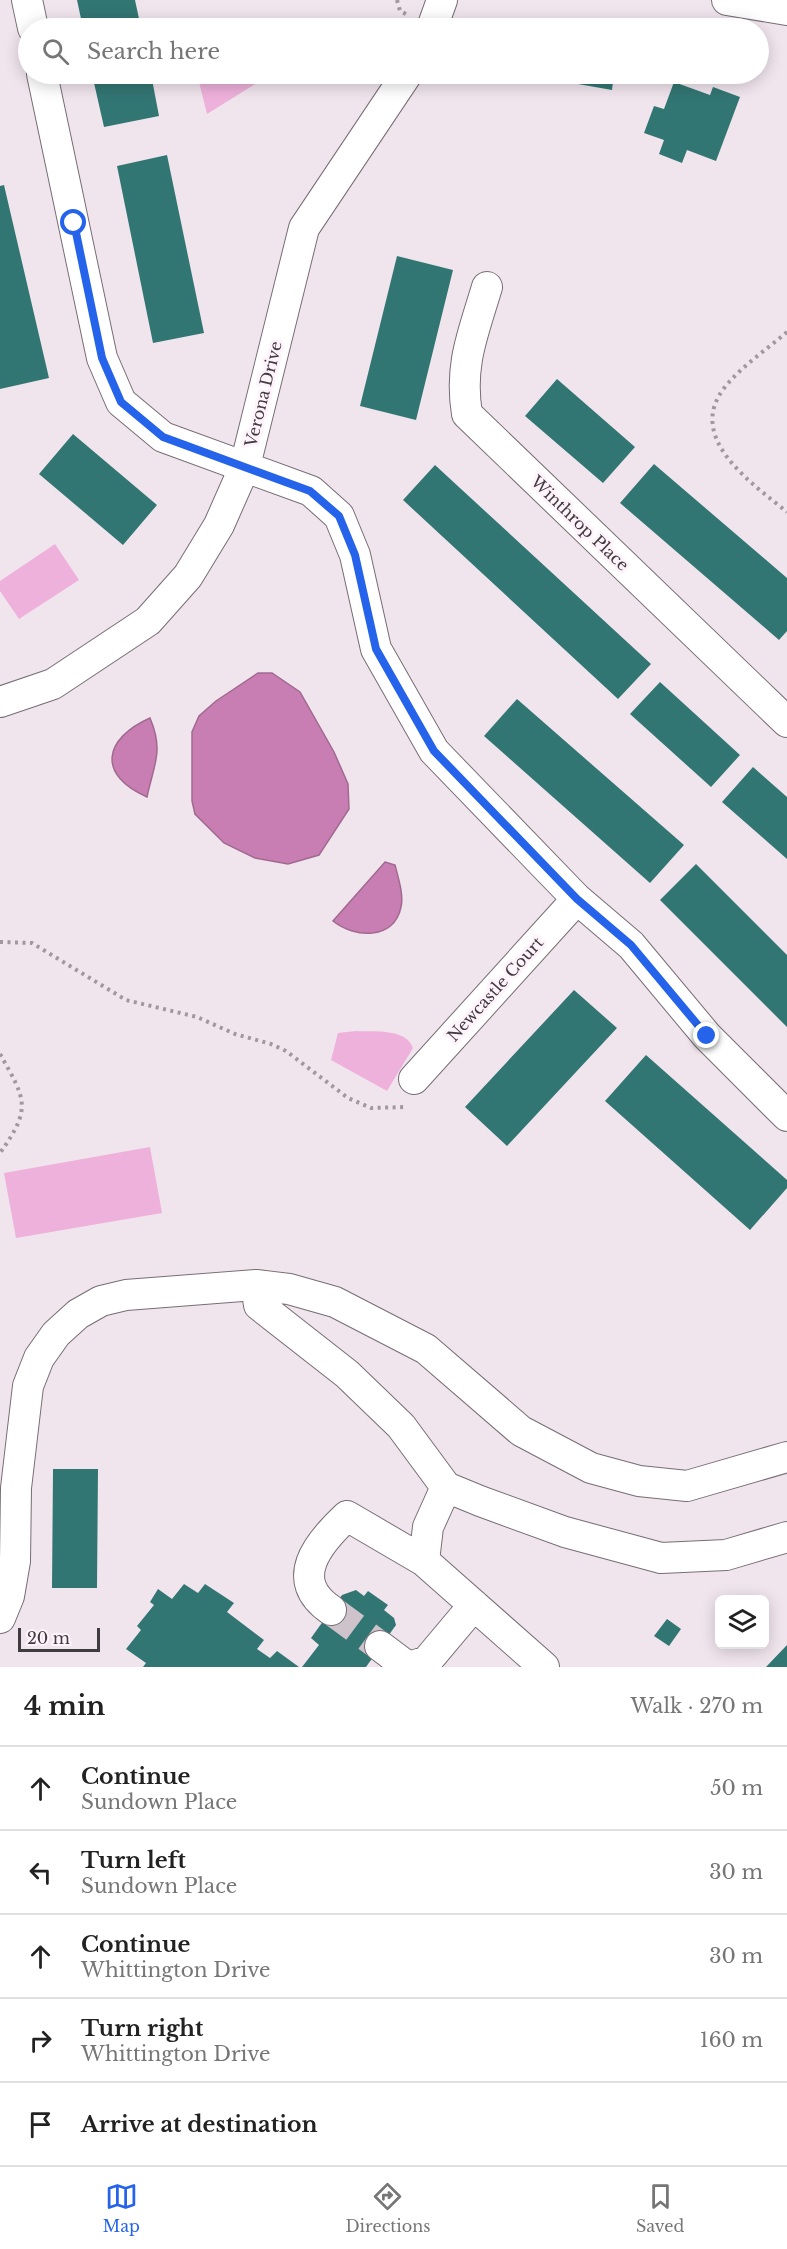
<!DOCTYPE html>
<meta charset="utf-8">
<style>
:root{--surface:#fff;--page:#f6f6f6;--text:#222;--muted:#767676;--line:#e0e0e0;--accent:#2563eb}
body{margin:0;font-family:"Libre Baskerville",serif;background:var(--page);color:var(--text)}
.controls{position:absolute;right:18px;bottom:18px;display:grid;overflow:hidden;border-radius:9px;box-shadow:0 3px 15px #0003}
.controls button{width:54px;height:54px;display:grid;place-items:center;padding:0;border:0;border-bottom:2px solid var(--line);background:var(--surface);color:var(--text);font:30px sans-serif}
.scale{position:absolute;left:18px;bottom:15px;width:82px;box-sizing:border-box;padding-left:6px;border:3px solid #403b3e;border-top:0;font-size:16px;line-height:21px;white-space:nowrap;color:#403b3e;-webkit-text-stroke:4px #fef3fa;paint-order:stroke}
.stop{position:absolute;width:18px;height:18px;margin:-14px;border:4px solid #2563eb;border-radius:50%;background:#fff}
.stop.end{background:#2563eb;border-color:#fff;box-shadow:0 2px 6px #0008}
.list{margin:0;padding:0;list-style:none}
h2{display:flex;justify-content:space-between;align-items:center;height:78px;margin:0;padding:0 24px;font-size:26px}
h2 small{font-size:20px;font-weight:400;color:var(--muted)}
.list li{display:grid;grid-template-columns:39px 1fr auto;gap:18px;align-items:center;box-sizing:border-box;height:84px;padding:0 24px;border-top:2px solid var(--line)}
.list b{display:block;font-size:22px;white-space:nowrap}
.list p{margin:0;font-size:20px;white-space:nowrap;color:var(--muted)}
.list em{font-size:20px;font-style:normal;color:var(--muted)}
.icon{flex:none;width:33px;height:33px;fill:none;stroke:currentColor;stroke-width:2;stroke-linecap:round;stroke-linejoin:round}
.map{position:relative;flex:none;width:787px;height:1667px;overflow:hidden}
.search{position:absolute;background:var(--surface);box-shadow:0 3px 15px #0003;left:18px;right:18px;top:18px;height:66px;display:flex;align-items:center;gap:15px;box-sizing:border-box;padding:0 21px;border-radius:33px;color:var(--muted);font-size:22px}
.sheet{height:498px;background:var(--surface)}
nav{display:flex;justify-content:space-around;align-items:center;box-sizing:border-box;height:84px;border-top:2px solid var(--line);background:var(--surface);font-size:16px;color:var(--muted)}
nav a{display:grid;justify-items:center;gap:3px}
nav .on{color:var(--accent)}
.map>svg:first-child{display:block}
.green{fill:#eeb1db}
.water{fill:#c97eb3;stroke:#a06a90;stroke-width:1.5}
.building{fill:#327673}
.lines{fill:none;stroke-linecap:round;stroke-linejoin:round}
.minor-tunnel{stroke:#cec3ca;stroke-width:30;stroke-dasharray:30 15;stroke-linecap:butt}
.minor-casing{stroke:#776d74;stroke-width:32}
.path{stroke:#a1989e;stroke-width:4;stroke-dasharray:3 4.5;stroke-linecap:butt}
.minor{stroke:#fff;stroke-width:30}
.route{stroke:#2563eb;stroke-width:8}
.labels{text-anchor:middle;stroke-width:6;stroke-linejoin:round;paint-order:stroke}
.street-label{font-size:16px;fill:#403b3e;stroke:#fef3fa}
</style>
<div class="map">
<svg width="787" height="1667" viewBox="0 0 787 1667">
<rect width="100%" height="100%" fill="#f1e5ed"/>
<path class="green" d="M 197,74 L 261,74 L 265,78 L 207,114 Z
M 55,544 L 79,580 L 19,619 L 0,591 L 0,581 Z
M 356,1031 C 374,1032 406,1028 413,1048 L 387,1091 L 331,1060 L 338,1033 Z
M 150,1147 L 162,1213 L 16,1238 L 4,1173 Z"/>
<path class="water" d="M 258,673 L 272,673 L 300,692 L 334,752 L 348,784 L 349,809 L 319,855 L 288,864 L 255,858 L 224,843 L 195,814 L 192,801 L 192,732 L 199,716 L 216,701 Z
M 150,718 C 164,751 154,764 147,797 C 97,775 103,739 150,718 Z
M 385,862 L 395,865 C 398,877 404,895 401,907 C 394,941 354,938 333,921 Z"/>
<path class="building" d="M 77,0 L 135,0 L 141,28 L 83,28 Z
M 92,74 L 151,74 L 159,116 L 104,127 Z
M 562,74 L 614,74 L 612,90 L 561,81 Z
M 674,82 L 710,95 L 713,87 L 740,97 L 716,161 L 687,150 L 682,163 L 659,154 L 664,140 L 644,133 L 654,106 L 664,109 Z
M 167,155 L 204,333 L 153,343 L 117,166 Z
M 4,185 L 49,378 L 0,389 L 0,186 Z
M 397,256 L 453,270 L 416,420 L 360,406 Z
M 557,379 L 635,447 L 603,483 L 525,416 Z
M 73,434 L 157,505 L 123,545 L 39,474 Z
M 654,464 L 787,578 L 787,631 L 779,640 L 620,503 Z
M 435,465 L 651,664 L 618,699 L 403,500 Z
M 660,682 L 740,755 L 711,787 L 630,714 Z
M 517,699 L 684,845 L 650,883 L 484,736 Z
M 753,767 L 787,797 L 787,859 L 722,802 Z
M 696,864 L 787,955 L 787,1027 L 660,900 Z
M 574,990 L 617,1028 L 507,1146 L 465,1107 Z
M 646,1055 L 787,1180 L 787,1188 L 750,1230 L 605,1101 Z
M 53,1469 L 98,1469 L 97,1588 L 52,1588 Z
M 184,1584 L 198,1593 L 205,1584 L 234,1603 L 227,1612 L 264,1640 L 257,1649 L 270,1658 L 277,1651 L 299,1667 L 143,1667 L 146,1663 L 126,1649 L 141,1630 L 137,1626 L 154,1605 L 150,1602 L 158,1589 L 172,1599 Z
M 356,1590 L 364,1596 L 368,1591 L 388,1605 L 384,1610 L 394,1618 L 396,1625 L 366,1667 L 302,1667 L 319,1645 L 311,1638 L 342,1595 Z
M 667,1619 L 681,1629 L 669,1646 L 654,1636 Z
M 787,1645 L 787,1667 L 766,1667 Z"/>
<g class="lines">
<path class="minor-tunnel" d="M 331,1610 L 380,1646"/>
<g class="minor-casing">
<path id="minor" d="M 27,0 L 33,28
M 727,0 L 787,10
M 432,28 L 442,0
M 42,74 L 102,358 L 121,402 L 163,437 L 311,491 L 339,516 L 355,555 L 376,649 L 434,751 L 577,899 L 631,945 L 707,1036 L 787,1116
M 487,287 C 473,334 459,365 467,414 L 787,722
M 0,702 L 53,684 L 148,621 L 188,576 L 219,525 L 245,466 L 304,228 L 407,74
M 414,1079 L 577,899
M 256,1285 L 259,1305 L 347,1374 L 401,1426 L 446,1487 L 480,1501 L 565,1532 L 661,1558 L 726,1555 L 787,1537
M 446,1487 L 428,1527 L 424,1561 L 544,1667
M 331,1610 C 287,1580 318,1543 347,1516 L 424,1561
M 0,1618 L 9,1596 L 15,1561 L 16,1488 L 28,1386 L 39,1358 L 56,1334 L 78,1314 L 101,1301 L 126,1295 L 256,1285 L 289,1289 L 335,1302 L 426,1349 L 521,1431 L 591,1468 L 639,1481 L 687,1486 L 787,1457
M 380,1646 L 408,1667
M 410,1667 L 427,1661 L 474,1605"/>
</g>
<path class="path" d="M 397,0 L 400,11 L 408,15
M 787,332 C 766,350 742,366 725,387 C 684,438 753,484 787,512
M 0,942 L 32,943 L 126,1000 L 197,1017 L 235,1034 L 271,1044 L 286,1051 L 348,1098 L 371,1108 L 406,1107
M 0,1054 C 26,1100 32,1108 0,1153"/>
<use href="#minor" class="minor"/>
</g>
<g class="lines">
<path class="route" d="M 74,223 L 102,358 L 121,402 L 163,437 L 310,491 L 339,516 L 355,555 L 376,649 L 434,751 L 577,899 L 631,945 L 707,1036"/>
</g>
<g class="labels">
<g class="street-label">
<text transform="translate(263 394) rotate(-76)" y="6">Verona Drive</text>
<text transform="translate(580 523) rotate(44)" y="6">Winthrop Place</text>
<text transform="translate(495 989) rotate(-48)" y="6">Newcastle Court</text>
</g>
</g>
</svg>
<div class="controls">
<button><svg class="icon" aria-label="layers" viewBox="0 0 24 24"><path d="M12 4l9 5-9 5-9-5zM3 14l9 5 9-5"/></svg></button>
</div>
<div class="scale">20 m</div>
<div class="stop" style="left:74px;top:223px"></div>
<div class="stop end" style="left:707px;top:1036px"></div>
<div class="search"><svg class="icon" aria-label="search" viewBox="0 0 24 24"><circle cx="10" cy="10" r="6"/><path d="M15 15l6 6"/></svg>Search here</div>
</div>
<section class="sheet">
<h2>4 min<small>Walk · 270 m</small></h2>
<ul class="list">
<li><svg class="icon" aria-label="ahead" viewBox="0 0 24 24"><path d="M12 20V5M6 11l6-6 6 6"/></svg><div><b>Continue</b><p>Sundown Place</p></div><em>50 m</em></li>
<li><svg class="icon" aria-label="left" viewBox="0 0 24 24"><path d="M17 20v-9H6M10 6l-5 5 5 5"/></svg><div><b>Turn left</b><p>Sundown Place</p></div><em>30 m</em></li>
<li><svg class="icon" aria-label="ahead" viewBox="0 0 24 24"><path d="M12 20V5M6 11l6-6 6 6"/></svg><div><b>Continue</b><p>Whittington Drive</p></div><em>30 m</em></li>
<li><svg class="icon" aria-label="right" viewBox="0 0 24 24"><path d="M7 20v-9h11M14 6l5 5-5 5"/></svg><div><b>Turn right</b><p>Whittington Drive</p></div><em>160 m</em></li>
<li><svg class="icon" aria-label="arrive" viewBox="0 0 24 24"><path d="M6 21V4h12l-3 4 3 4H6"/></svg><div><b>Arrive at destination</b></div></li>
</ul>
</section>
<nav>
<a class="on"><svg class="icon" aria-label="map" viewBox="0 0 24 24"><path d="M3 6l6-2 6 2 6-2v14l-6 2-6-2-6 2zM9 4v14M15 6v14"/></svg>Map</a>
<a><svg class="icon" aria-label="directions" viewBox="0 0 24 24"><path d="M12 3l9 9-9 9-9-9zM9 14v-3h6M13 9l2 2-2 2"/></svg>Directions</a>
<a><svg class="icon" aria-label="saved" viewBox="0 0 24 24"><path d="M7 4h10v16l-5-4-5 4z"/></svg>Saved</a>
</nav>
